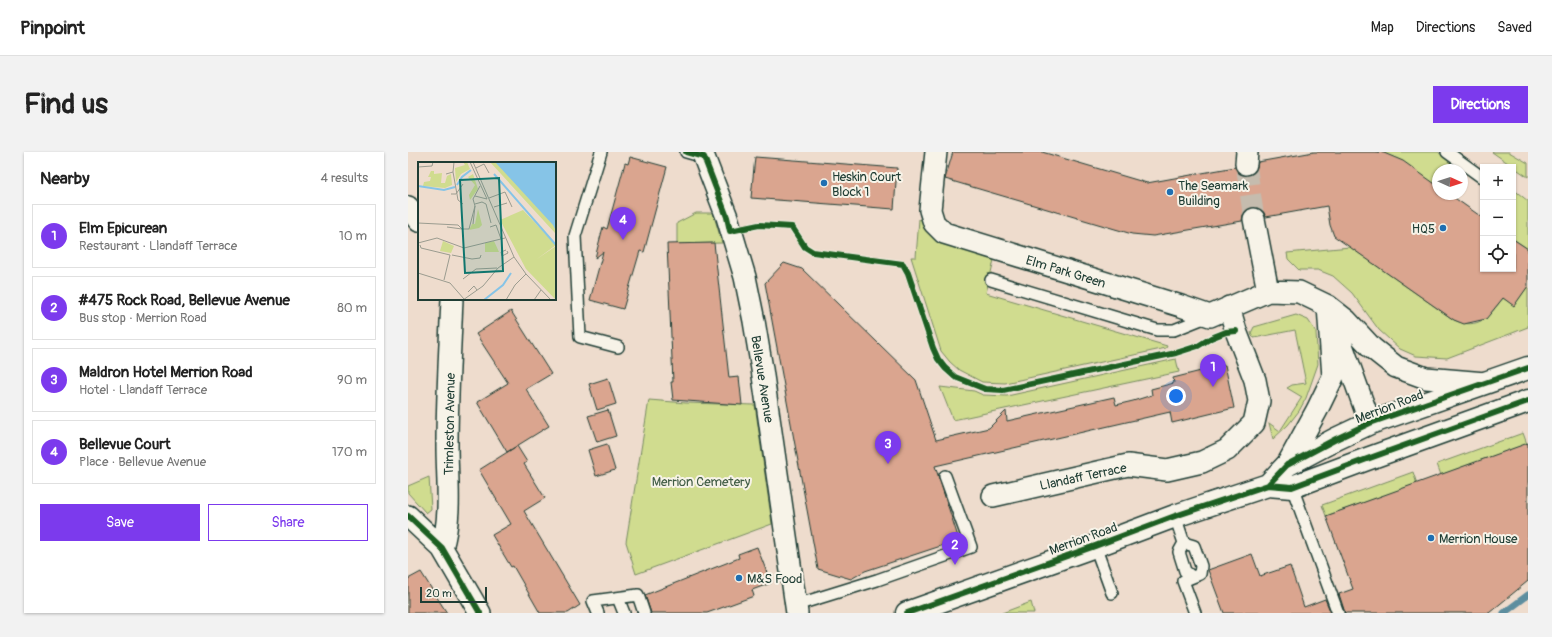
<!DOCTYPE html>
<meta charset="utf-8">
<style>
:root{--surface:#fff;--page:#f2f2f2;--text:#222;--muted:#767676;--line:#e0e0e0;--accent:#7c3aed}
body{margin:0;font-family:Pangolin,sans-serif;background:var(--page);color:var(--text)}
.controls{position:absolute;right:12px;top:12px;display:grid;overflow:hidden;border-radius:0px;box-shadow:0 1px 3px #0004}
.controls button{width:36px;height:36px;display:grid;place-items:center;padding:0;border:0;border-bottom:1px solid var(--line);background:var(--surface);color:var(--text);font:20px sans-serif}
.compass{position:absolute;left:1024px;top:12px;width:36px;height:36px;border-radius:50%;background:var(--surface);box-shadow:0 1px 3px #0004;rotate:93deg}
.scale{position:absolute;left:12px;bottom:10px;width:67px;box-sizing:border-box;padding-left:4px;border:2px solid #1f3d34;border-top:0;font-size:11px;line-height:14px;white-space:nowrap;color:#1f3d34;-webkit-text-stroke:3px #f7f3e8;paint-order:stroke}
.you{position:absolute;left:768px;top:244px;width:14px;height:14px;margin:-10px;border:3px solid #fff;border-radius:50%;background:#1a73e8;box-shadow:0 0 0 6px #1a73e833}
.badge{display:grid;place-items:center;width:26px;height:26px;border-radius:50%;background:var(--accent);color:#fff;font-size:13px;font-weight:700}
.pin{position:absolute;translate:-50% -33px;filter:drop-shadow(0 1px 2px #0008)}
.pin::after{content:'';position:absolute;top:21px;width:14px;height:12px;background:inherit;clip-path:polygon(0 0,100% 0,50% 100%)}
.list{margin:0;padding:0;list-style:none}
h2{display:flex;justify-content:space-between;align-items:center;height:52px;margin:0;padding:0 16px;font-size:17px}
h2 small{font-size:13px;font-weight:400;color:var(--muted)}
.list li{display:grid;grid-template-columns:26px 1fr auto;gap:12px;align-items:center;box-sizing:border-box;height:64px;margin:0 8px 8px;padding:0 8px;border:1px solid var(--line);border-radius:0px}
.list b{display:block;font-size:15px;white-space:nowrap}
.list p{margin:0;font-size:13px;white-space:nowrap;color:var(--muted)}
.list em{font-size:13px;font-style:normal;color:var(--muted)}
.actions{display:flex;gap:8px;padding:12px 16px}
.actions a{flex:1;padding:9px 0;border:1px solid var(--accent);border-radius:0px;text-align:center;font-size:14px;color:var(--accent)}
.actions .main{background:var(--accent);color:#fff}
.icon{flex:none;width:22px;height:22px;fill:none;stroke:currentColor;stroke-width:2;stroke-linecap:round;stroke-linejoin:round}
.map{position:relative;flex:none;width:1120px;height:461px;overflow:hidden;border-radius:0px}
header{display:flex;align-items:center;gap:24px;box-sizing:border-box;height:56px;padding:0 20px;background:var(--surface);border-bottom:1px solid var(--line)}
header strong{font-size:19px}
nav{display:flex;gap:22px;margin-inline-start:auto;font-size:14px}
.intro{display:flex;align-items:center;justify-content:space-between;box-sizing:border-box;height:96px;padding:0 24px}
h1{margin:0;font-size:28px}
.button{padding:10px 18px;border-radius:0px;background:var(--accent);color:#fff;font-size:14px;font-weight:700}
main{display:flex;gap:24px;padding:0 24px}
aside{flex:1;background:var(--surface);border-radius:0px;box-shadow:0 1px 3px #0004}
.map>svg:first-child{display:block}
.green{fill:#d0dc8f;stroke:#788c62}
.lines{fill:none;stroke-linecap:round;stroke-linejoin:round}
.stream{stroke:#5d8e9f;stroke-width:7}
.building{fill:#daa58f;stroke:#1f3d34}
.minor-tunnel{stroke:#c5bcae;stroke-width:21;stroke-dasharray:21 10;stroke-linecap:butt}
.service-casing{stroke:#1f3d34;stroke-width:14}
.minor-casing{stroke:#1f3d34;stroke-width:24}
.secondary-casing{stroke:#1f3d34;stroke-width:25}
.service{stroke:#f7f3e8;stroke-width:11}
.minor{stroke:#f7f3e8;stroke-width:21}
.secondary{stroke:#f7f3e8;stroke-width:22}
.cycleway-casing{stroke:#f7f3e8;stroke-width:8}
.cycleway{stroke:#1b5e20;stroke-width:6}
.poi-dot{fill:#1f6fb2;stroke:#f7f3e8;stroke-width:1.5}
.labels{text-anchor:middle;stroke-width:4;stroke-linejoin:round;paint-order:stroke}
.poi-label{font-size:13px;fill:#1f3d34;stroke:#f7f3e8;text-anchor:start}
.street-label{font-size:13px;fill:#1f3d34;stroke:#f7f3e8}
.park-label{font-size:13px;fill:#425d46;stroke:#f7f3e8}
.inset-river{fill:none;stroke:#86c4e7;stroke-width:2}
.inset-road{fill:none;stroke:#9b9c90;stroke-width:1}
.view{fill:#0f766e;fill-opacity:0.15;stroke:#0f766e;stroke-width:2}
.inset-edge{fill:none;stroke:#1f3d34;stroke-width:2}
</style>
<header>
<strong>Pinpoint</strong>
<nav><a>Map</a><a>Directions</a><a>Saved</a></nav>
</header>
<div class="intro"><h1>Find us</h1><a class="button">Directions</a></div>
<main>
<aside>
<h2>Nearby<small>4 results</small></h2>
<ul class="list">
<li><span class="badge">1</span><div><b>Elm Epicurean</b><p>Restaurant · Llandaff Terrace</p></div><em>10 m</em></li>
<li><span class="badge">2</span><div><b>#475 Rock Road, Bellevue Avenue</b><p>Bus stop · Merrion Road</p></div><em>80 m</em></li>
<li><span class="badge">3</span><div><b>Maldron Hotel Merrion Road</b><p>Hotel · Llandaff Terrace</p></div><em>90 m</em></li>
<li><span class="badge">4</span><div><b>Bellevue Court</b><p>Place · Bellevue Avenue</p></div><em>170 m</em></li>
</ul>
<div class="actions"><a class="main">Save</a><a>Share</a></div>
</aside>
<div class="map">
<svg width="1120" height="461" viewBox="0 0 1120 461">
<rect width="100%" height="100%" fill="#eedccd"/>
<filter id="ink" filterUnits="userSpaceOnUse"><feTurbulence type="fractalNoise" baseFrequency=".025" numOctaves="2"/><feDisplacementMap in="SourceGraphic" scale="8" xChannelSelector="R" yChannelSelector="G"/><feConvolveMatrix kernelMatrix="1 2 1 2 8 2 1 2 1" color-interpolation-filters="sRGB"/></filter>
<g filter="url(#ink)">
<path class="green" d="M 968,0 L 1030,0 L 1048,13 L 1045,18 L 1030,18 L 1030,34 L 976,1 Z
M 1084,0 L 1101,0 L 1120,11 L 1120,25 Z
M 1105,37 L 1120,49 L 1120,97 L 1105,87 Z
M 288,61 L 305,61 L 314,91 L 269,92 L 269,71 Z
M 511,67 L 515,67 L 521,81 L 534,91 L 586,108 L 578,141 L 759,194 L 758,196 L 597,231 L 574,230 L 551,218 L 542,210 L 533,199 L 503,105 L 508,105 Z
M 942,95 L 1046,168 C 1071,179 1081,164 1095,146 L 1106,153 L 1120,134 L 1120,175 L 1039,206 L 1008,204 L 992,197 L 971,178 L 944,141 L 925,124 L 910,118 L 891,118 L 880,107 L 879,101 Z
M 888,163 L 900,168 L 908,180 L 910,212 L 898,246 L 891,259 L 880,273 L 865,287 L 861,271 L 872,279 L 894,245 L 879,236 L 884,233 L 898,231 L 887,178 L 846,186 L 843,181 L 846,175 Z
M 768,207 L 771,220 L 545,268 L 532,235 L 566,239 L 575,243 L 599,244 Z
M 241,248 L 278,251 L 347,253 L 364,372 L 228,422 L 218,390 Z
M 1115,281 L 1119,292 L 1033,323 L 1029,312 Z
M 1005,320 L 1009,332 L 918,364 L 914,353 Z
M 21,325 L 23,357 L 18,361 L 0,341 L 0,334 Z
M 623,450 L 626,461 L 594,461 Z"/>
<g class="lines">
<path class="stream" d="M 1096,461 L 1120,443"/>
</g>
<path class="building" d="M 545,0 L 634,0 L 739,31 L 827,15 L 832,22 L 837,24 L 843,23 L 848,18 L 850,10 L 906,0 L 968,0 L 976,1 L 995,9 L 1030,34 L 1030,42 L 1041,42 L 1075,66 L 1075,117 L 1105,117 L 1105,87 L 1120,97 L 1120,134 L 1106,154 L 1095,146 L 1078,167 L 1056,172 L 1046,168 L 926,84 L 922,73 L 919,54 L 858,65 L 855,59 L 850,56 L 844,55 L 838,58 L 835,63 L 834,69 L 745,84 L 724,82 L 537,27 Z
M 222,5 L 259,15 L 236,100 L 232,99 L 215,157 L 182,148 L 195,100 L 187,106 L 195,75 L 199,77 L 217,11 L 220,12 Z
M 347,5 L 489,16 L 486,57 L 343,46 Z
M 306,91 L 321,226 L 331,225 L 334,253 L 265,248 L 263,230 L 265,230 L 259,92 Z
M 376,111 L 394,117 L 508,228 L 528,288 L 581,276 L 598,259 L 599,269 L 706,245 L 708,253 L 725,249 L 744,243 L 743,237 L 766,231 L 765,226 L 817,213 L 826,256 L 764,271 L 762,260 L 527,314 L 551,388 L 457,419 L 443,427 L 410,417 L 357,131 Z
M 103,159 L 143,222 L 118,237 L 141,274 L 99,300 L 69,250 L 100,231 L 68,182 Z
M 200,226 L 208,252 L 189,258 L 181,232 Z
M 200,258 L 208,284 L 189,290 L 180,264 Z
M 1120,291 L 1120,429 L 1081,461 L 937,461 L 931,442 L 945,437 L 918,364 Z
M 199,292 L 207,318 L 188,324 L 180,298 Z
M 109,294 L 119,310 L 116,312 L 137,346 L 116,359 L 172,453 L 160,461 L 132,461 L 105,414 L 103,415 L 84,383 L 103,372 L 71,318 Z
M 349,395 L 363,431 L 344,438 L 346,444 L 299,461 L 243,461 L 237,443 L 331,406 L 330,402 Z
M 844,402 L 852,424 L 882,414 L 896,455 L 917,447 L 923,461 L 816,461 L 800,418 Z
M 13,420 L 30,447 L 39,461 L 0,461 L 0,427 Z"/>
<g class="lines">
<path class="minor-tunnel" d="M 838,12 L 846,67"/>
<g class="service-casing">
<path id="service" d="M 193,0 L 167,84 L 172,185 L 210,195
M 278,0 L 296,5 L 297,2
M 1039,0 L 1075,26
M 583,128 L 749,178 L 766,178 L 801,164
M 884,335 L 930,461
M 767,364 L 776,391
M 776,391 L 786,394 L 793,414 L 792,422 L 775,429 L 787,461
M 776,391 L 771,400 L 777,419 L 784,425
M 687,394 L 704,441
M 210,446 L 216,461
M 388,453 L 469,428 L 563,395 L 537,324
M 190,461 L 185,449 L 230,443 L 236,461"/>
</g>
<g class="minor-casing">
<path id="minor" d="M 528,0 L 522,58 L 526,71 L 536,81 L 773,154 L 802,164 L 860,139 L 891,140 L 920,154 L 938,168 L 964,196 L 988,215 L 1018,226 L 1077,231
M 296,5 L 319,65 L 337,125 L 346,169 L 354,217 L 389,461
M 838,12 L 839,0
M 0,55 L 11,69
M 846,67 L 860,139
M 929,179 L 962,271
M 879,313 L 909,258 L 925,225 L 920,154
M 585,344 L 720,313 L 759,318 L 794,310 L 819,298 L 846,271 L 851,249 L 847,228 L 828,179 L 821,155
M 0,364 L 34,396 L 72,461
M 34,396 C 44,363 39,327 39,293 C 39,245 42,196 44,147"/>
</g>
<g class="secondary-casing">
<path id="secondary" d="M 860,333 L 879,313 L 928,287 L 962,271 L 1120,216
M 499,461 L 687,394 L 767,364 L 860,333 L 884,335 L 959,307 L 1120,249"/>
</g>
<use href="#service" class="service"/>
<use href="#minor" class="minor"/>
<use href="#secondary" class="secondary"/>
<g class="cycleway-casing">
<path id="cycleway" d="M 278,0 L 296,5 L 319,65 L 322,79 L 351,73 L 384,75 L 397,95 L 405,100 L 495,112 L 500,121 L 525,196 L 530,207 L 537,216 L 547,225 L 577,237 L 595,238 L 768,201 L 790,194 L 803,186 L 818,180 L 828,179
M 860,333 L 879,313 L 928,287 L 962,271 L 1120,216
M 0,364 L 34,396 L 72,461
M 499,461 L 687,394 L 767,364 L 860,333 L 884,335 L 959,307 L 1120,249"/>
</g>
<use href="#cycleway" class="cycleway"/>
</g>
</g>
<g class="poi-dot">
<circle cx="416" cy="31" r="4"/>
<circle cx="762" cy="40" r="4"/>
<circle cx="1035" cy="76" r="4"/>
<circle cx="1023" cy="386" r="4"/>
<circle cx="331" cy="426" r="4"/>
</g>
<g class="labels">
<g class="poi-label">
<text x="424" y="29">Heskin Court<tspan x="424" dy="15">Block 1</tspan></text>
<text x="770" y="38">The Seamark<tspan x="770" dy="15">Building</tspan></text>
<text x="1027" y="81" text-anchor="end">HQ5</text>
<text x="1031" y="391">Merrion House</text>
<text x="339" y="431">M&amp;S Food</text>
</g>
<g class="street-label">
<text transform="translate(658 119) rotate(17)" y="5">Elm Park Green</text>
<text transform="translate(355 227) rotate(81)" y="5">Bellevue Avenue</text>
<text transform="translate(981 254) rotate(-21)" y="5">Merrion Road</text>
<text transform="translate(41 272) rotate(-89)" y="5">Trimleston Avenue</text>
<text transform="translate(675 324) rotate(-12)" y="5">Llandaff Terrace</text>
<text transform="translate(675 386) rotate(-20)" y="5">Merrion Road</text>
</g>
<g class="park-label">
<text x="293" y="334">Merrion Cemetery</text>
</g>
</g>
<g transform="translate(10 10)">
<rect width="138" height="138" fill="#eedccd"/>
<path d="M 45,0 L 49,0 L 52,7 L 43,12 L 38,20 L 37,6 L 47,3 ZM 72,0 L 138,0 L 138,74 L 137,71 ZM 13,9 L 16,9 L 16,12 L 24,11 L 23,21 L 27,21 L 29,14 L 33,12 L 34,23 L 27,26 L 5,24 L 6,20 L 12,19 L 13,15 L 10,15 ZM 55,12 L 60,27 L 52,38 L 51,33 L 57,23 L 50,15 ZM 60,47 L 64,63 L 61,66 L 51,68 L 54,62 L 57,62 ZM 105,48 L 138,83 L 119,97 L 138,84 L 138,138 L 108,107 L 82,58 ZM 25,79 L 36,84 L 33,91 L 22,89 ZM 76,79 L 81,90 L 67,90 L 67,81 Z" fill="#d0dc8f"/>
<path d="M 77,0 L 138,0 L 138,69 L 135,63 Z" fill="#86c4e7"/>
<path class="inset-river" d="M 76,12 L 138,83M 39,23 L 44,15 L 53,8M 0,24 L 26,28 L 37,25M 66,138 L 85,123 L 93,111"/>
<path class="inset-road" d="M 52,0 L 69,37M 55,0 L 96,95 L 108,112 L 133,138M 0,5 L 14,4 L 15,0M 58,6 L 66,2 L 71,11M 35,10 L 40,38 L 45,42M 28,12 L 35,10 L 36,0M 33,32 L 38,32 L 45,22M 57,34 L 69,37M 71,36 L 87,30 L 94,45M 57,42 L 64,40 L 68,42 L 73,61M 76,45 L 89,41M 0,61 L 40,63 L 44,67 L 51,67 L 57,44 L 55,37 L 62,24M 55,62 L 57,44M 29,65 L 44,67M 72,65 L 78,63 L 83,77M 0,81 L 19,76 L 46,86 L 87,76M 2,83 L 3,86 L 32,93 L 26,118M 88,88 L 83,90 L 84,94 L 90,91 L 89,89M 34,93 L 54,97 L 62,96 L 63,93M 0,111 L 32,121 L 46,137M 45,117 L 58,107 L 79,106M 50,130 L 56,124 L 59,128M 45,138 L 65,124 L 80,106 L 96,95M 88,138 L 97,123 L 108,112M 116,138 L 123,128"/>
<path class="view" d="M 81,16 L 85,109 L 47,111 L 42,18 Z"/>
<rect width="138" height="138" class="inset-edge"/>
</g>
</svg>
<div class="controls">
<button>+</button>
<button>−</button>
<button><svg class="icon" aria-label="locate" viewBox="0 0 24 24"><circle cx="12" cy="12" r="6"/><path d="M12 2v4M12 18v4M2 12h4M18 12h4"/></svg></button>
</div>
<svg class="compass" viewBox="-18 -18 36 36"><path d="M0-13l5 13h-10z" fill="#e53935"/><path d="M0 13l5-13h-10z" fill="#767676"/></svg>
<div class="scale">20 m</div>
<div class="you"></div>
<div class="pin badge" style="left:805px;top:235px">1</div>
<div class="pin badge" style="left:547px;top:413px">2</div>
<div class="pin badge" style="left:480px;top:312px">3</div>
<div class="pin badge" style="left:215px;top:88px">4</div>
</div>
</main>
